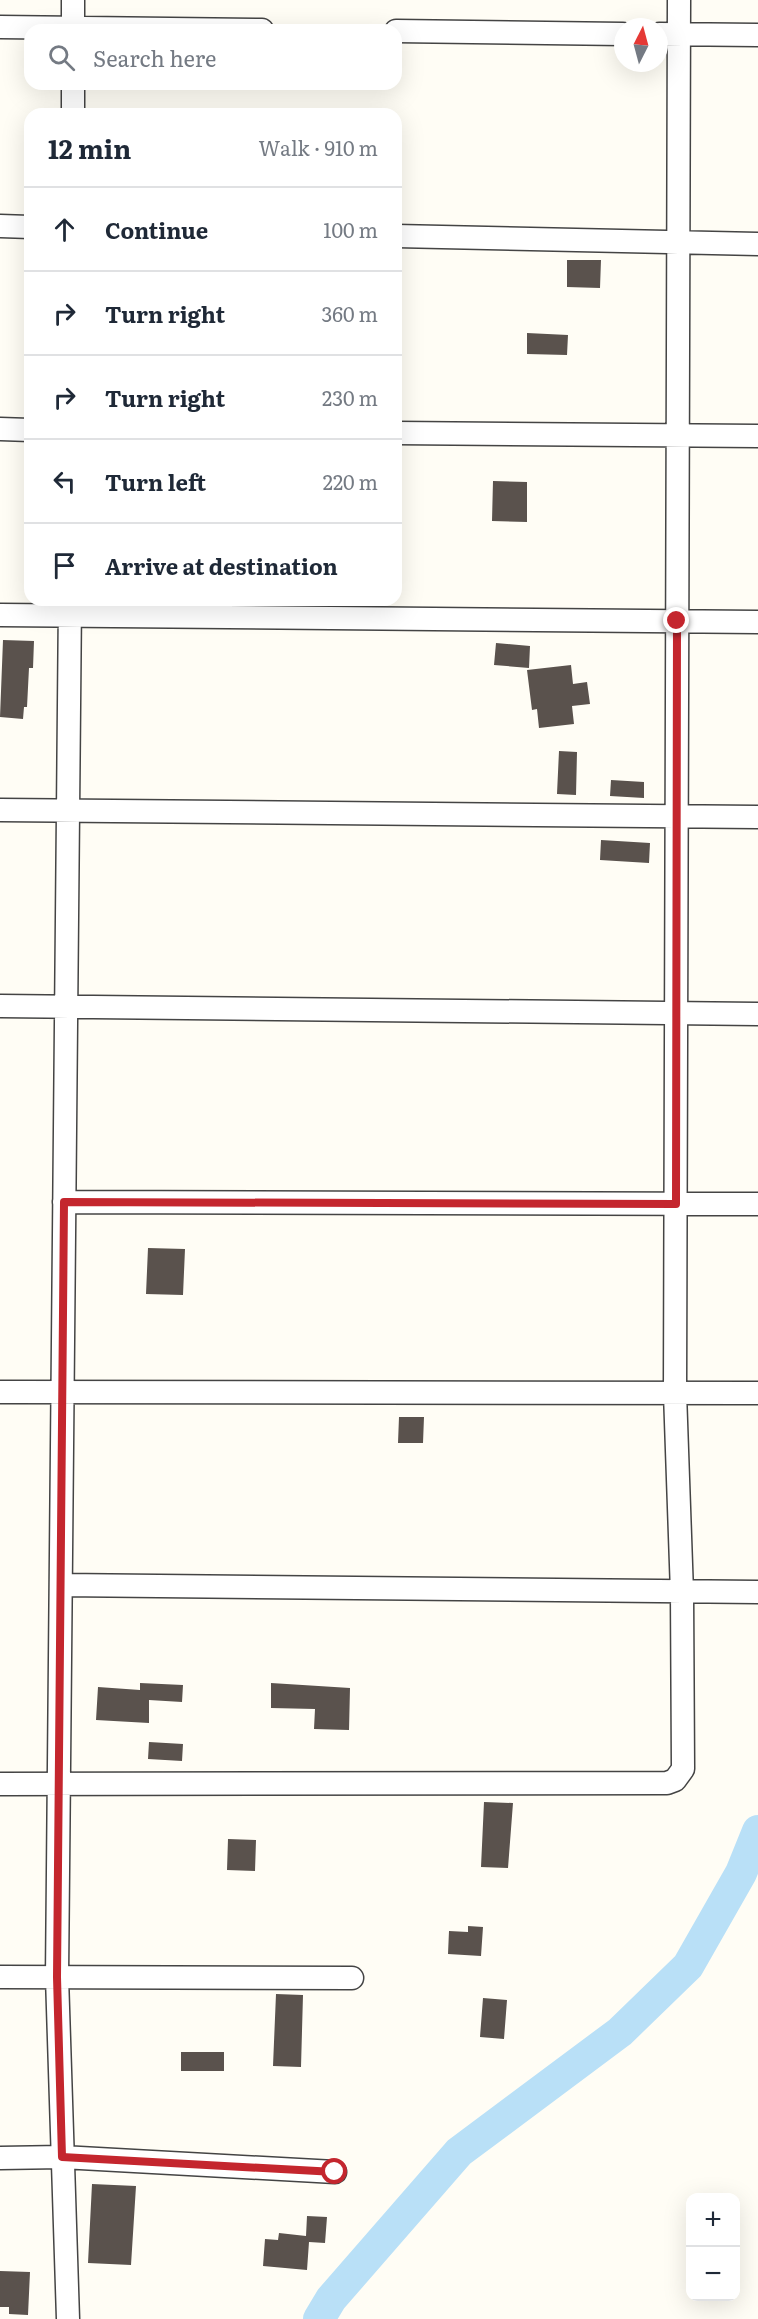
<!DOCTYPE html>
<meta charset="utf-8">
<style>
:root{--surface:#fff;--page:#f2f2f3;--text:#1f2937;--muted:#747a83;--line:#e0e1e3}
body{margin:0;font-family:Literata,serif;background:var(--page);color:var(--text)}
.controls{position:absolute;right:18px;bottom:18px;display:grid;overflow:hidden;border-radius:12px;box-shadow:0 6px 24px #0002}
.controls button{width:54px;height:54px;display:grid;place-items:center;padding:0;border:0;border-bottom:2px solid var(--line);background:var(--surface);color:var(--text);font:30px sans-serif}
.compass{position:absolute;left:614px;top:18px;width:54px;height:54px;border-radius:50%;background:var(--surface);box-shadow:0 6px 24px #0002;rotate:6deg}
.stop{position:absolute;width:18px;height:18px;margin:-14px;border:4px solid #c4262e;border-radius:50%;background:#fff}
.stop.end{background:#c4262e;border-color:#fff;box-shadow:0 2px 6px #0008}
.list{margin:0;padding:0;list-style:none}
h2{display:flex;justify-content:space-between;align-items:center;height:78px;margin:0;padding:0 24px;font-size:26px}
h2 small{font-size:20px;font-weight:400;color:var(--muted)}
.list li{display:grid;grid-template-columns:39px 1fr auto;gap:18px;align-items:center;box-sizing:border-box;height:84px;padding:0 24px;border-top:2px solid var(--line)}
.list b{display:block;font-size:22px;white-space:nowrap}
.list em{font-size:20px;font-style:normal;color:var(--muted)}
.icon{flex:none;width:33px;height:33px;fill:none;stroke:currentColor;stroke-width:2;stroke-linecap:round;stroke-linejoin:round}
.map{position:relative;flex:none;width:758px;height:2319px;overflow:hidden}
.search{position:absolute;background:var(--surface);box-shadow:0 6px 24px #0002;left:24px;top:24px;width:378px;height:66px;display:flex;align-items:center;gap:15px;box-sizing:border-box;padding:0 21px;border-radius:18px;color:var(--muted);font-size:22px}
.panel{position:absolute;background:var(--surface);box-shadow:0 6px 24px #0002;left:24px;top:108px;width:378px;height:498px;border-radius:18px}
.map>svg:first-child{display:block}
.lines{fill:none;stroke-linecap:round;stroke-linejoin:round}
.river{stroke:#b9e0f7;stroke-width:32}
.building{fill:#5a524d}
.minor-casing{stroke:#444;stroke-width:25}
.minor{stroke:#fff;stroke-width:22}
.route{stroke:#c4262e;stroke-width:8}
</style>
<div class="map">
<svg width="758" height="2319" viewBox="0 0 758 2319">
<rect width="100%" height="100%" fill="#fffdf5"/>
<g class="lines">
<path class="river" d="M 319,2319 L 331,2299 L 459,2152 L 620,2032 L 688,1966 L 741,1873 L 758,1831"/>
</g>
<path class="building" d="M 567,260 L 601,260 L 600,288 L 567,287 Z
M 527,333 L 568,335 L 567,355 L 527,354 Z
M 493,481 L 527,482 L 527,522 L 492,521 Z
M 3,640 L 34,641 L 33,668 L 29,668 L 27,707 L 24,707 L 23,719 L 0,717 Z
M 496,643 L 530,646 L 529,668 L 494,665 Z
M 571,665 L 573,684 L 587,682 L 590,704 L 572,706 L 574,724 L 539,728 L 537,709 L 532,710 L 527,670 Z
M 559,751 L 577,752 L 576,795 L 557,794 Z
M 611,780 L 644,782 L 644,798 L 610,796 Z
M 601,840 L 650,843 L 649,863 L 600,860 Z
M 148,1248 L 185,1249 L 183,1295 L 146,1294 Z
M 399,1417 L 424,1417 L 423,1443 L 398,1443 Z
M 140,1683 L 183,1685 L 182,1702 L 149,1700 L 149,1723 L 96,1720 L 98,1687 L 140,1690 Z
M 271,1683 L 350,1688 L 349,1730 L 314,1729 L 315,1709 L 271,1708 Z
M 149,1742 L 183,1744 L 182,1761 L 148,1759 Z
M 484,1802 L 513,1803 L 508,1868 L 481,1867 Z
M 228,1839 L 256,1840 L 255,1871 L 227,1870 Z
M 468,1926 L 483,1927 L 481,1956 L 448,1954 L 449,1931 L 468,1932 Z
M 276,1994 L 303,1995 L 301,2067 L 273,2066 Z
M 483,1998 L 507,2000 L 504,2039 L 480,2037 Z
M 181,2052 L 224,2052 L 224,2071 L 181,2071 Z
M 92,2184 L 136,2186 L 131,2265 L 88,2263 Z
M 307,2216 L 327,2217 L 325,2243 L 309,2242 L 307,2270 L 263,2266 L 265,2239 L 278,2240 L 279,2233 L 306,2236 Z
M 0,2271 L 30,2272 L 28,2315 L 9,2314 L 9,2307 L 0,2307 Z"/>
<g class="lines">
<g class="minor-casing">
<path id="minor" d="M 0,27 L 262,30
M 73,30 L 73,0
M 396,31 L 623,34
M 659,34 L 758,35
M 73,114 L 73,84
M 0,226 L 30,227
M 396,236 L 758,244
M 0,429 L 30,430
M 396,433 L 758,436
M 0,615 L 758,622
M 0,810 L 758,817
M 0,1006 L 758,1014
M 64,1202 L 758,1204
M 0,1392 L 758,1393
M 61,1585 L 758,1592
M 0,1784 L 667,1783 L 675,1780 L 683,1769 L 682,1593 L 675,1393 L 679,0
M 0,1977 L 352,1978
M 0,2158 L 62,2157 L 335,2172
M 68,2319 L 57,1977 L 70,600"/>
</g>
<use href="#minor" class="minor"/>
</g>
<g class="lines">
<path class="route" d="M 335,2172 L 62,2157 L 57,1977 L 64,1202 L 676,1204 L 677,621"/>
</g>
</svg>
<div class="controls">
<button>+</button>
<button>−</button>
</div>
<svg class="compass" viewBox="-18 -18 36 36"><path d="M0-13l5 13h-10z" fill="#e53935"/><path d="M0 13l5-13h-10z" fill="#747a83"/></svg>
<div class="stop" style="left:335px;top:2172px"></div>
<div class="stop end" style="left:677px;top:621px"></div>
<div class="search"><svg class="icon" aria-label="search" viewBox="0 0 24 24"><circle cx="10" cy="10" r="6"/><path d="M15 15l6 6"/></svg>Search here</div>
<section class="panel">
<h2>12 min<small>Walk · 910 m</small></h2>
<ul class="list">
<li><svg class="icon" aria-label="ahead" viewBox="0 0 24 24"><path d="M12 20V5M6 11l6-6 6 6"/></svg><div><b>Continue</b></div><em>100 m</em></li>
<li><svg class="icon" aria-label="right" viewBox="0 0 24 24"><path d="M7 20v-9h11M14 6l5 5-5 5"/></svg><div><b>Turn right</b></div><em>360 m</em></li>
<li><svg class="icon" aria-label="right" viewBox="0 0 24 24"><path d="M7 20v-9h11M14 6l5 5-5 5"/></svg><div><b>Turn right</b></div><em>230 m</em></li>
<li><svg class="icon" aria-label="left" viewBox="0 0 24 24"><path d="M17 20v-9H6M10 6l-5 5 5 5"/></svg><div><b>Turn left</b></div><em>220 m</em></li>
<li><svg class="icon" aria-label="arrive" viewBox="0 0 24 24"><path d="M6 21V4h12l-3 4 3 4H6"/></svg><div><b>Arrive at destination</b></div></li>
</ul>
</section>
</div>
